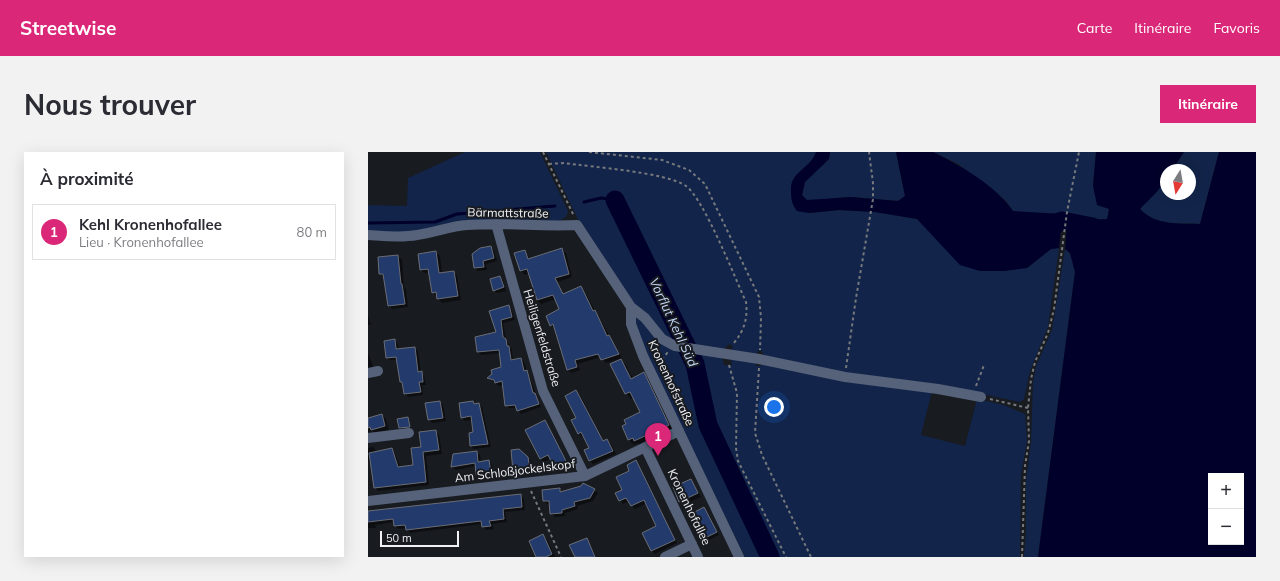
<!DOCTYPE html>
<html lang="fr">
<meta charset="utf-8">
<style>
:root{--surface:#fff;--page:#f2f2f3;--text:#2b2b33;--muted:#7c7c81;--line:#e1e1e2;--accent:#db2777}
body{margin:0;font-family:Mulish,sans-serif;background:var(--page);color:var(--text)}
.controls{position:absolute;right:12px;bottom:12px;display:grid;overflow:hidden;border-radius:0px;box-shadow:0 4px 16px #0002}
.controls button{width:36px;height:36px;display:grid;place-items:center;padding:0;border:0;border-bottom:1px solid var(--line);background:var(--surface);color:var(--text);font:20px sans-serif}
.compass{position:absolute;left:792px;top:12px;width:36px;height:36px;border-radius:50%;background:var(--surface);box-shadow:0 4px 16px #0002;rotate:191deg}
.scale{position:absolute;left:12px;bottom:10px;width:79px;box-sizing:border-box;padding-left:4px;border:2px solid #eff1f4;border-top:0;font-size:11px;line-height:14px;white-space:nowrap;color:#eff1f4;-webkit-text-stroke:3px #181b20;paint-order:stroke}
.you{position:absolute;left:406px;top:255px;width:14px;height:14px;margin:-10px;border:3px solid #fff;border-radius:50%;background:#1a73e8;box-shadow:0 0 0 6px #1a73e833}
.badge{display:grid;place-items:center;width:26px;height:26px;border-radius:50%;background:var(--accent);color:#fff;font-size:13px;font-weight:700}
.pin{position:absolute;translate:-50% -33px;filter:drop-shadow(0 1px 2px #0008)}
.pin::after{content:'';position:absolute;top:21px;width:14px;height:12px;background:inherit;clip-path:polygon(0 0,100% 0,50% 100%)}
.list{margin:0;padding:0;list-style:none}
h2{display:flex;justify-content:space-between;align-items:center;height:52px;margin:0;padding:0 16px;font-size:17px}
h2 small{font-size:13px;font-weight:400;color:var(--muted)}
.list li{display:grid;grid-template-columns:26px 1fr auto;gap:12px;align-items:center;box-sizing:border-box;height:56px;margin:0 8px 8px;padding:0 8px;border:1px solid var(--line);border-radius:0px}
.list b{display:block;font-size:15px;white-space:nowrap}
.list p{margin:0;font-size:13px;white-space:nowrap;color:var(--muted)}
.list em{font-size:13px;font-style:normal;color:var(--muted)}
.map{position:relative;flex:none;width:888px;height:405px;overflow:hidden;border-radius:0px}
header{display:flex;align-items:center;gap:24px;box-sizing:border-box;height:56px;padding:0 20px;background:var(--accent);color:#fff}
header strong{font-size:19px}
nav{display:flex;gap:22px;margin-inline-start:auto;font-size:14px}
.intro{display:flex;align-items:center;justify-content:space-between;box-sizing:border-box;height:96px;padding:0 24px}
h1{margin:0;font-size:28px}
.button{padding:10px 18px;border-radius:0px;background:var(--accent);color:#fff;font-size:14px;font-weight:700}
main{display:flex;gap:24px;padding:0 24px}
aside{flex:1;background:var(--surface);border-radius:0px;box-shadow:0 4px 16px #0002}
.map>svg:first-child{display:block}
.green{fill:#122449}
.water{fill:#00002b;fill-rule:evenodd}
.shadow{fill:#0007}
.lines{fill:none;stroke-linecap:round;stroke-linejoin:round}
.stream{stroke:#00002b;stroke-width:3}
.river{stroke:#00002b;stroke-width:19}
.building{fill:#233a6d;stroke:#6a6d74}
.path{stroke:#76797d;stroke-width:2;stroke-dasharray:3 3;stroke-linecap:butt}
.minor{stroke:#55627a;stroke-width:10}
.labels{text-anchor:middle;stroke-width:4;stroke-linejoin:round;paint-order:stroke}
.street-label{font-size:12px;fill:#eff1f4;stroke:#181b20}
.water-label{font-size:13px;font-style:italic;fill:#c5d6f7;stroke:#181b20}
</style>
<header>
<strong>Streetwise</strong>
<nav><a>Carte</a><a>Itinéraire</a><a>Favoris</a></nav>
</header>
<div class="intro"><h1>Nous trouver</h1><a class="button">Itinéraire</a></div>
<main>
<aside>
<h2>À proximité<small></small></h2>
<ul class="list">
<li><span class="badge">1</span><div><b>Kehl Kronenhofallee</b><p>Lieu · Kronenhofallee</p></div><em>80 m</em></li>
</ul>
</aside>
<div class="map">
<svg width="888" height="405" viewBox="0 0 888 405">
<rect width="100%" height="100%" fill="#181b20"/>
<path class="green" d="M 97,0 L 172,0 L 200,59 L 198,65 L 191,69 L 25,81 L 0,80 L 0,53 L 39,54 L 40,26 Z
M 178,0 L 448,0 L 446,8 L 426,25 L 441,61 L 471,58 L 507,60 L 549,67 L 592,112 L 659,116 L 683,97 L 691,96 L 680,175 L 662,219 L 656,247 L 652,250 L 565,232 L 488,223 L 396,205 L 394,199 L 390,199 L 387,204 L 363,200 L 365,194 L 361,192 L 355,198 L 354,205 L 356,213 L 364,213 L 363,207 L 387,210 L 388,214 L 393,214 L 394,211 L 564,239 L 553,283 L 597,294 L 609,247 L 636,253 L 657,262 L 659,289 L 653,323 L 652,405 L 377,405 L 278,204 L 266,174 L 268,164 L 299,187 L 266,153 L 212,72 Z
M 462,0 L 528,0 L 537,44 L 530,49 L 483,45 L 439,49 L 434,43 L 437,30 L 461,7 Z
M 565,0 L 728,0 L 725,34 L 741,57 L 740,67 L 712,68 L 700,62 L 666,62 L 645,59 L 637,48 L 590,12 Z
M 816,0 L 851,0 L 832,72 C 809,71 788,74 772,57 L 789,39 L 798,26 L 798,42 L 822,42 L 822,18 L 804,18 Z
M 697,97 L 702,101 L 707,120 L 670,405 L 656,405 L 658,379 L 658,327 L 663,290 L 665,230 L 668,214 L 684,178 Z"/>
<path class="water" d="M 448,0 L 462,0 L 461,7 L 437,30 L 434,43 L 439,48 L 483,45 L 530,49 L 537,44 L 528,0 C 536,0 559,0 565,0 C 592,13 628,34 645,59 L 695,62 L 691,96 L 683,97 L 659,116 L 636,119 L 612,119 L 592,113 L 549,67 L 507,60 L 471,58 L 441,61 L 429,59 C 424,52 423,48 423,38 C 422,20 443,16 448,0 Z
M 728,0 L 816,0 L 804,18 L 798,18 C 798,35 783,45 772,57 C 788,74 810,71 832,72 L 851,0 L 888,0 L 888,405 L 670,405 L 707,120 L 702,101 L 697,97 L 700,62 L 712,68 L 739,67 L 741,57 L 729,53 L 725,34 ZM 843,324 L 873,324 L 873,390 L 843,390 Z"/>
<path class="shadow" d="M 122,95 L 126,99 L 129,109 L 118,112 L 119,118 L 110,119 L 107,116 Z
M 194,98 L 198,101 L 204,125 L 190,130 L 196,143 L 212,135 L 216,139 L 254,206 L 238,211 L 233,205 L 210,212 L 212,218 L 203,221 L 199,217 L 187,177 L 183,173 L 193,158 L 188,147 L 173,152 L 169,148 L 161,121 L 157,123 L 153,119 L 148,102 L 157,99 L 162,108 Z
M 68,101 L 72,104 L 74,121 L 86,120 L 89,123 L 93,148 L 74,151 L 65,140 L 62,120 L 56,121 L 53,118 Z
M 30,104 L 34,108 L 36,135 L 38,137 L 40,155 L 24,157 L 21,154 L 16,125 L 12,121 Z
M 132,125 L 135,128 L 138,139 L 129,141 L 126,138 Z
M 140,154 L 143,157 L 147,168 L 135,171 L 138,188 L 144,198 L 145,209 L 152,207 L 156,210 L 173,255 L 153,262 L 149,256 L 141,256 L 138,253 L 135,233 L 131,234 L 121,226 L 134,216 L 132,201 L 113,203 L 110,199 L 129,181 L 122,160 Z
M 0,163 L 3,173 L 0,173 Z
M 27,188 L 30,192 L 31,198 L 47,196 L 50,199 L 53,221 L 56,224 L 58,233 L 54,233 L 55,243 L 40,245 L 37,242 L 35,233 L 33,230 L 30,208 L 22,208 L 19,205 Z
M 0,201 L 6,217 L 0,219 Z
M 253,208 L 258,213 L 265,227 L 275,222 L 281,227 L 305,278 L 272,294 L 270,291 L 266,293 L 261,288 L 273,261 L 266,246 L 263,247 L 258,241 Z
M 208,239 L 212,243 L 236,290 L 239,288 L 243,292 L 248,302 L 225,312 L 222,309 L 222,296 L 216,284 L 214,285 L 211,281 Z
M 72,250 L 75,253 L 78,269 L 65,271 L 61,268 Z
M 105,250 L 114,255 L 123,295 L 106,297 L 103,294 L 106,281 L 105,268 L 97,269 L 94,265 Z
M 14,263 L 18,267 L 21,278 L 8,281 L 5,279 L 0,280 L 0,266 Z
M 40,266 L 43,276 L 33,277 L 32,275 Z
M 177,269 L 200,312 L 190,317 L 183,306 L 176,310 L 173,307 L 159,278 Z
M 68,279 L 71,283 L 74,302 L 58,304 L 61,333 L 10,339 L 7,335 L 3,311 L 0,309 L 0,296 L 5,295 L 9,300 L 24,297 L 27,301 L 32,315 L 46,314 Z
M 108,300 L 112,303 L 113,310 L 121,310 L 124,313 L 126,325 L 113,326 L 109,323 L 108,314 L 88,318 L 84,315 Z
M 160,306 L 164,310 L 165,321 L 162,321 L 160,324 L 157,322 L 150,322 L 146,319 Z
M 268,309 L 271,313 L 309,391 L 287,402 L 283,398 L 290,375 L 279,351 L 267,357 L 261,349 L 255,352 L 248,342 L 255,338 Z
M 323,328 L 333,345 L 316,353 L 312,349 Z
M 217,332 L 230,341 L 225,349 L 209,354 L 210,357 L 197,361 L 197,364 L 187,365 L 183,361 L 182,352 L 179,352 L 176,349 L 191,337 L 195,340 L 213,335 Z
M 153,343 L 156,347 L 157,358 L 137,360 L 139,370 L 124,372 L 126,377 L 118,378 L 114,372 L 42,381 L 39,376 L 30,377 L 26,370 L 7,373 L 8,376 L 0,376 L 0,360 Z
M 336,356 L 351,383 L 341,388 L 338,385 Z
M 175,384 L 179,387 L 187,405 L 169,405 Z
M 218,387 L 222,391 L 228,405 L 208,405 Z"/>
<g class="lines">
<path class="stream" d="M 216,50 L 233,46 L 247,48
M 0,71 L 67,70 L 89,62 L 187,54"/>
<path class="river" d="M 247,48 L 327,212 L 340,273 L 402,405
M 670,79 L 694,69 L 725,75"/>
</g>
<path class="building" d="M 123,94 L 126,106 L 115,109 L 116,115 L 106,116 L 104,102 L 112,96 Z
M 194,96 L 201,122 L 187,126 L 195,142 L 213,134 L 225,159 L 227,158 L 239,184 L 241,183 L 251,202 L 233,208 L 230,202 L 207,208 L 209,215 L 199,218 L 185,172 L 182,174 L 178,164 L 191,157 L 185,143 L 169,148 L 159,117 L 152,119 L 146,101 L 157,98 L 160,107 Z
M 68,99 L 71,121 L 86,119 L 90,144 L 69,147 L 68,140 L 64,141 L 60,117 L 52,118 L 50,102 Z
M 30,103 L 33,132 L 34,132 L 37,152 L 20,154 L 15,122 L 11,122 L 10,105 Z
M 132,124 L 136,135 L 125,139 L 122,127 Z
M 141,153 L 144,165 L 133,168 L 135,185 L 138,187 L 139,194 L 141,194 L 143,208 L 153,206 L 156,219 L 159,218 L 165,241 L 167,241 L 171,252 L 149,259 L 147,253 L 137,254 L 134,229 L 127,231 L 126,228 L 119,226 L 124,222 L 123,218 L 133,215 L 131,198 L 109,200 L 107,185 L 128,180 L 121,159 Z
M 27,187 L 28,197 L 47,195 L 50,220 L 54,219 L 55,230 L 51,230 L 53,240 L 36,242 L 34,230 L 32,230 L 28,205 L 18,206 L 16,189 Z
M 253,207 L 263,227 L 276,220 L 301,273 L 266,289 L 265,286 L 260,288 L 254,274 L 258,272 L 256,268 L 272,260 L 262,240 L 257,242 L 242,212 Z
M 208,238 L 235,289 L 239,287 L 245,299 L 221,309 L 216,298 L 221,296 L 213,280 L 210,282 L 203,268 L 208,266 L 197,244 Z
M 72,249 L 75,266 L 60,268 L 57,251 Z
M 105,249 L 106,252 L 111,251 L 120,292 L 102,294 L 101,281 L 105,280 L 103,264 L 93,266 L 91,251 Z
M 14,262 L 17,274 L 3,278 L 2,275 L 0,276 L 0,266 Z
M 40,265 L 42,275 L 31,276 L 29,267 Z
M 177,268 L 198,309 L 186,315 L 180,303 L 172,307 L 157,278 Z
M 68,278 L 71,298 L 55,300 L 58,330 L 6,336 L 1,301 L 24,296 L 30,315 L 45,313 L 43,296 L 53,295 L 51,280 Z
M 151,297 L 160,305 L 162,317 L 158,318 L 156,322 L 152,318 L 145,319 L 143,298 Z
M 109,299 L 110,310 L 121,308 L 123,321 L 108,323 L 107,311 L 83,315 L 85,302 Z
M 268,308 L 307,388 L 283,399 L 274,381 L 288,374 L 276,348 L 263,354 L 258,346 L 251,349 L 247,341 L 254,338 L 248,325 L 261,319 L 259,313 Z
M 323,327 L 330,341 L 311,350 L 305,335 Z
M 215,331 L 227,337 L 222,346 L 206,350 L 207,354 L 194,358 L 194,361 L 182,362 L 181,349 L 175,349 L 174,338 L 192,336 L 192,340 L 213,334 Z
M 153,342 L 154,355 L 135,357 L 136,367 L 121,369 L 123,374 L 114,375 L 113,369 L 38,378 L 37,373 L 26,374 L 25,367 L 0,370 L 0,359 Z
M 336,355 L 349,380 L 337,386 L 325,361 Z
M 175,382 L 184,402 L 178,405 L 168,405 L 161,389 Z
M 219,386 L 227,405 L 207,405 L 201,393 Z"/>
<g class="lines">
<path class="path" d="M 175,0 L 206,64
M 221,0 L 294,8 L 321,18 L 337,32 L 391,145 L 393,166 L 392,198
M 181,12 L 196,11 C 223,15 298,20 318,34 C 336,47 367,126 378,150 C 380,167 376,179 365,192
M 290,212 L 300,200
M 361,213 L 369,241 L 368,296 L 370,309 L 418,405
M 391,216 L 387,281 L 394,303 L 443,405
M 478,216 L 488,146 L 505,47 L 505,31 L 501,0
M 608,234 L 616,213
M 622,247 L 660,256
M 163,339 L 193,405
M 654,405 L 657,314 L 661,289 L 660,256 L 663,227 L 667,210 L 680,181 L 686,157 L 699,60 L 711,0"/>
<path class="minor" d="M 128,72 L 175,239 L 217,324
M 0,83 C 16,84 33,86 49,83 C 66,81 82,74 99,73 C 136,70 172,75 209,73 L 263,155 L 263,172 L 275,204 L 371,405
M 263,155 L 277,166 L 294,187 L 307,194 L 391,207 L 477,225 L 570,237 L 613,245
M 0,221 L 10,219
M 0,286 L 41,281
M 277,295 L 330,405
M 0,349 L 217,324 L 311,279
M 297,405 L 324,392"/>
</g>
<g class="labels">
<g class="street-label">
<text transform="translate(140 61) rotate(1)" y="4">Bärmattstraße</text>
<text transform="translate(174 186) rotate(73)" y="4">Heiligenfeldstraße</text>
<text transform="translate(303 231) rotate(65)" y="4">Kronenhofstraße</text>
<text transform="translate(147 319) rotate(-7)" y="4">Am Schloßjockelskopf</text>
<text transform="translate(321 355) rotate(64)" y="4">Kronenhofallee</text>
</g>
<g class="water-label">
<text transform="translate(306 170) rotate(65)" y="5">Vorflut Kehl Süd</text>
</g>
</g>
</svg>
<div class="controls">
<button>+</button>
<button>−</button>
</div>
<svg class="compass" viewBox="-18 -18 36 36"><path d="M0-13l5 13h-10z" fill="#e53935"/><path d="M0 13l5-13h-10z" fill="#7c7c81"/></svg>
<div class="scale">50 m</div>
<div class="you"></div>
<div class="pin badge" style="left:290px;top:304px">1</div>
</div>
</main>
